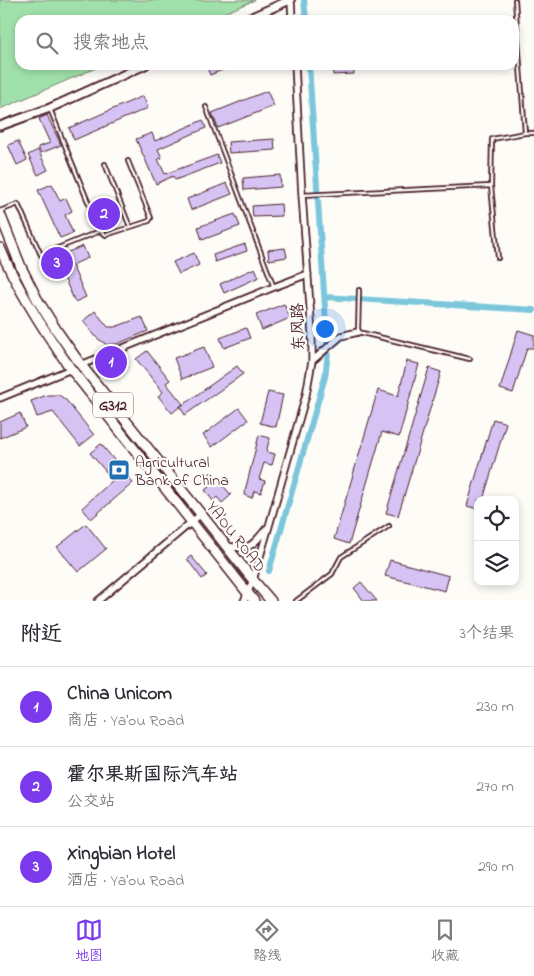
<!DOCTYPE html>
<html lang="zh">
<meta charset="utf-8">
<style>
:root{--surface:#fff;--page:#f2f2f3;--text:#2b2b33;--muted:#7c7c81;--line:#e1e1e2;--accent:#7c3aed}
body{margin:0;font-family:"Indie Flower","LXGW WenKai TC",sans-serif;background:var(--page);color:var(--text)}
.controls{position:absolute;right:15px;bottom:15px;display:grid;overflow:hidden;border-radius:10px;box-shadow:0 2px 8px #0003}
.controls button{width:45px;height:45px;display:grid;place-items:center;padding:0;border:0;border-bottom:1px solid var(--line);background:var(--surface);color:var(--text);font:25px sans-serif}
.you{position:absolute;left:324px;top:328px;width:18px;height:18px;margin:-12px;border:4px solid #fff;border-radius:50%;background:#1a73e8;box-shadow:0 0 0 8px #1a73e833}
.badge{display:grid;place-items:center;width:32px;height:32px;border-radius:50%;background:var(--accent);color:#fff;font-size:16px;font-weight:700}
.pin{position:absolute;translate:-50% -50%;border:2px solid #fff;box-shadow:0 1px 5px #0006}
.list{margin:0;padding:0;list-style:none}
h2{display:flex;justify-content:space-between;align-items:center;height:65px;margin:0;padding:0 20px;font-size:21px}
h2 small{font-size:16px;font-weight:400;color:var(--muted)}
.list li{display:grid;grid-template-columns:32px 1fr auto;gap:15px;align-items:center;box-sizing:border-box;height:80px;padding:0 20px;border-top:1px solid var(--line)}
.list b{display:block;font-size:19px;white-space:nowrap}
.list p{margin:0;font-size:16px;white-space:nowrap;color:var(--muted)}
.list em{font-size:16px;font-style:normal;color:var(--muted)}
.icon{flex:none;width:28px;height:28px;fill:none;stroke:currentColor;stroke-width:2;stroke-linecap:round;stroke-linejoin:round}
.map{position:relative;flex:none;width:534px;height:601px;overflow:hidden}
.search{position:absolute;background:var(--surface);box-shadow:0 2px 8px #0003;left:15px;right:15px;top:15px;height:55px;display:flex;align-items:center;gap:12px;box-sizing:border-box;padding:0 18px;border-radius:15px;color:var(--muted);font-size:19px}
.sheet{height:305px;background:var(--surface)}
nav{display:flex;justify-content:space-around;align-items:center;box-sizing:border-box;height:70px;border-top:1px solid var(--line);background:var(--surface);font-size:14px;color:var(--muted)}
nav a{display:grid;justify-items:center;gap:2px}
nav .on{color:var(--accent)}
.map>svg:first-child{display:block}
.green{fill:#a0e1ab;stroke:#75806b}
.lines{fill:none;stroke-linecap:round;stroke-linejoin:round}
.canal{stroke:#7bc6db;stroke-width:6}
.building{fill:#d6c3f4;stroke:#4a1f2b}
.service-casing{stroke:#4a1f2b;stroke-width:6}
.minor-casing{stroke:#4a1f2b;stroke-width:9}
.tertiary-casing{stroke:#4a1f2b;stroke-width:11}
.trunk-casing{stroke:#4a1f2b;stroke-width:12}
.service{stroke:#fdfcf7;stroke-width:2.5}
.minor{stroke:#fdfcf7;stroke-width:5.5}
.tertiary{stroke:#fdfcf7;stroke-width:7}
.trunk{stroke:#fdfcf7;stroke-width:9}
.labels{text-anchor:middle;stroke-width:4.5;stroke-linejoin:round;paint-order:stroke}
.shield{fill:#fdfcf7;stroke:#806168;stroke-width:1}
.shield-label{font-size:15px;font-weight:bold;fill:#4a1f2b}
.street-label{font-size:16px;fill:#4a1f2b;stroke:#fdfcf7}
.poi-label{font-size:16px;fill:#4a1f2b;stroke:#fdfcf7;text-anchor:start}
</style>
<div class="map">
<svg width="534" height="601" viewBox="0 0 534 601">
<rect width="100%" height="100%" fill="#fdfcf7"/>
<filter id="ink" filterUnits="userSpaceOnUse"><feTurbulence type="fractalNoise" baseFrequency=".02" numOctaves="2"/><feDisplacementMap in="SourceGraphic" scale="10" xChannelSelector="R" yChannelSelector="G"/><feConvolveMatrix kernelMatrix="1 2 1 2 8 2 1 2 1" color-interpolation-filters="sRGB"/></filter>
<g filter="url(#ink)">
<path class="green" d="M 0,0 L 255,0 L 208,20 L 20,20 L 20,65 L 103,65 L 0,109 Z"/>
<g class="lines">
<path class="canal" d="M 304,0 L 306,20
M 325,297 L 534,310
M 269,571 L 325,377 L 328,353 L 309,65"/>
</g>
<path class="building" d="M 206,65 L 235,65 L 210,75 Z
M 332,65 L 353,65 L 354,74 L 333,75 Z
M 267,91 L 274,106 L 218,128 L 212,113 Z
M 143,96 L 148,108 L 74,140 L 69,128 Z
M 47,115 L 61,145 L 41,153 L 38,147 L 50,143 L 39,119 Z
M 203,120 L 206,128 L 158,149 L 162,158 L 158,159 L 165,174 L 217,155 L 220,163 L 175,180 L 173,176 L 156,184 L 136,139 L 152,133 L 155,141 Z
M 274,139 L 275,150 L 229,153 L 228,142 Z
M 18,141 L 27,160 L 17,165 L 8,145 Z
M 38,150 L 48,170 L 38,175 L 28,155 Z
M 280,175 L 281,187 L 244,190 L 243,178 Z
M 227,183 L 232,194 L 191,210 L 187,199 Z
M 52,184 L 60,201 L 66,198 L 72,211 L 65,215 L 73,233 L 60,238 L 38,190 Z
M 281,204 L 282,216 L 253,217 L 252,206 Z
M 235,214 L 240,226 L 202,240 L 198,227 Z
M 245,244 L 247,251 L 215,262 L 213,255 Z
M 83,246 L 88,258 L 72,265 L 86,297 L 75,302 L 62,273 L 68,271 L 61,255 Z
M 285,248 L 287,257 L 269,260 L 268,250 Z
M 194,253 L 199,265 L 179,274 L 173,262 Z
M 255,268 L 259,277 L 224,293 L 220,284 Z
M 284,304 L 290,318 L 262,330 L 256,315 Z
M 95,311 L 108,327 L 115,327 L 142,317 L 148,331 L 117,344 L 107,345 L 97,338 L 83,321 Z
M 246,328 L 250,338 L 224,348 L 220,338 Z
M 518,330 L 534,335 L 534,348 L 527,348 L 513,393 L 500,389 Z
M 204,347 L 212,367 L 182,379 L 174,358 Z
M 147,351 L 170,380 L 166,383 L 183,404 L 172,413 L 158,396 L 163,392 L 136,359 Z
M 407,361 L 419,364 L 399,437 L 382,432 L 349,544 L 334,539 L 378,390 L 398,396 Z
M 237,366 L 243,374 L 185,415 L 180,407 Z
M 429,368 L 441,372 L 398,516 L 386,513 Z
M 268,392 L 283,395 L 276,427 L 260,423 Z
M 47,395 L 59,395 L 66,400 L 94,435 L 80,446 L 53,412 L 37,417 L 31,401 Z
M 239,408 L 248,420 L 212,447 L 203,435 Z
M 20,413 L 26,427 L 0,438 L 0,422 Z
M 493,419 L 506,423 L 483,500 L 478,500 L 478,509 L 467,506 Z
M 259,435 L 270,438 L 266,452 L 275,454 L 272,465 L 264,463 L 259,479 L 265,481 L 261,493 L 254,491 L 252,498 L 244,495 Z
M 101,444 L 133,483 L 91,519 L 82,508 L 113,480 L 90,453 Z
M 212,472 L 231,495 L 222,503 L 217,497 L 213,501 L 205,490 L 209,487 L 203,479 Z
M 86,524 L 106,549 L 78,572 L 57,547 Z
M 191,556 L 207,575 L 202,579 L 187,559 Z
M 390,560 L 449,576 L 445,591 L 385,576 Z
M 361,582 L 377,601 L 364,601 L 354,588 Z"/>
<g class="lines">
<g class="service-casing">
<path id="service" d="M 515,0 L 525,133
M 206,107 L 273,285
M 50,109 L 100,231 L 106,235 L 149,221 L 151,218 L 128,161
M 105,164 L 130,227
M 302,195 L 491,186
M 0,211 L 18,204 L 41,255 L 100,231
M 498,258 L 491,186 L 492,139 L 525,133 L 534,133
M 359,290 L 358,332 L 470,359
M 296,601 L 332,574 L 341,557 L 389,526"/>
</g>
<g class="minor-casing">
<path id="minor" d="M 291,0 L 292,20
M 312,361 L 341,336 L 358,332
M 81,365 L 274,287 L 308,274
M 0,398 L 71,369
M 226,546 C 249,550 252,547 266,529
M 98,601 L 201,514
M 244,601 L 253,580 L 269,526 L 306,395 L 312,361 L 312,334 L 302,195 L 295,65"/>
</g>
<g class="tertiary-casing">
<path id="tertiary" d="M 245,20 L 290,0
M 0,126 L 50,108 L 145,65"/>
</g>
<g class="trunk-casing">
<path id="trunk" d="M 0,214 L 21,267 L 37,299 L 57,331 L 81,365 L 201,514 L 253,580 L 271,601
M 0,248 C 18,291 44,331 71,369 L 254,601"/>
</g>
<use href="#service" class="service"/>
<use href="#minor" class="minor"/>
<use href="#tertiary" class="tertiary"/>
<use href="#trunk" class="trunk"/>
</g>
</g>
<defs>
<g id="bank-square" transform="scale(1.125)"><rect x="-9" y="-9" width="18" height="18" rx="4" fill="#1f6fb2" stroke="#fdfcf7"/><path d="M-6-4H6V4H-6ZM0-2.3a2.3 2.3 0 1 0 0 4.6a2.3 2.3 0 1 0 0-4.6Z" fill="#fff"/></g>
</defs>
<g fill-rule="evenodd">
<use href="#bank-square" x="119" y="470"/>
</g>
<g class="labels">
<rect class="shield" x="93" y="392.5" width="40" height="25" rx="4"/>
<g class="shield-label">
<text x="113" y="410">G312</text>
</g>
<g class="street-label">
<text transform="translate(297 327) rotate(-92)" y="6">东风路</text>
<text transform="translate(237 536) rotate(52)" y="6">YA'OU ROAD</text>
</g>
<g class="poi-label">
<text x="135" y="467">Agricultural<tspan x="135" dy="18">Bank of China</tspan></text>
</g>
</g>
</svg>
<div class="controls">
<button><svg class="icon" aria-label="locate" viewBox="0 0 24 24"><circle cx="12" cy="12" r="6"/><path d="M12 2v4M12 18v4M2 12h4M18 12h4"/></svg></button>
<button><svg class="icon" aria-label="layers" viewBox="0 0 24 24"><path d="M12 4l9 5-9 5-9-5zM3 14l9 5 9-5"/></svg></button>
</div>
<div class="you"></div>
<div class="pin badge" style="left:111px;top:362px">1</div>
<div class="pin badge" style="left:104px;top:214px">2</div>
<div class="pin badge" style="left:57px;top:263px">3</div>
<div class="search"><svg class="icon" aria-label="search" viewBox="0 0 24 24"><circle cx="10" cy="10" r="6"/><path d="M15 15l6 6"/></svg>搜索地点</div>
</div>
<section class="sheet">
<h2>附近<small>3个结果</small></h2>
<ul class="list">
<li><span class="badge">1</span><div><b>China Unicom</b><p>商店 · Ya'ou Road</p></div><em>230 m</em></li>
<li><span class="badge">2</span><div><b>霍尔果斯国际汽车站</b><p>公交站</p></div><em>270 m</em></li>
<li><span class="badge">3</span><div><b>Xingbian Hotel</b><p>酒店 · Ya'ou Road</p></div><em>290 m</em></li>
</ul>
</section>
<nav>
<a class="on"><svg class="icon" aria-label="map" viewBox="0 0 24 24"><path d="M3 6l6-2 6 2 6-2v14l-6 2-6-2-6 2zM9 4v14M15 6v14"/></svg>地图</a>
<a><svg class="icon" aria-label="directions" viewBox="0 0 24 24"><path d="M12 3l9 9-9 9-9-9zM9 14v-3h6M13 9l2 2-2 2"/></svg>路线</a>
<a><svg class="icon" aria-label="saved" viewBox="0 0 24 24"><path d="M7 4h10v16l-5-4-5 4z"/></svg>收藏</a>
</nav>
